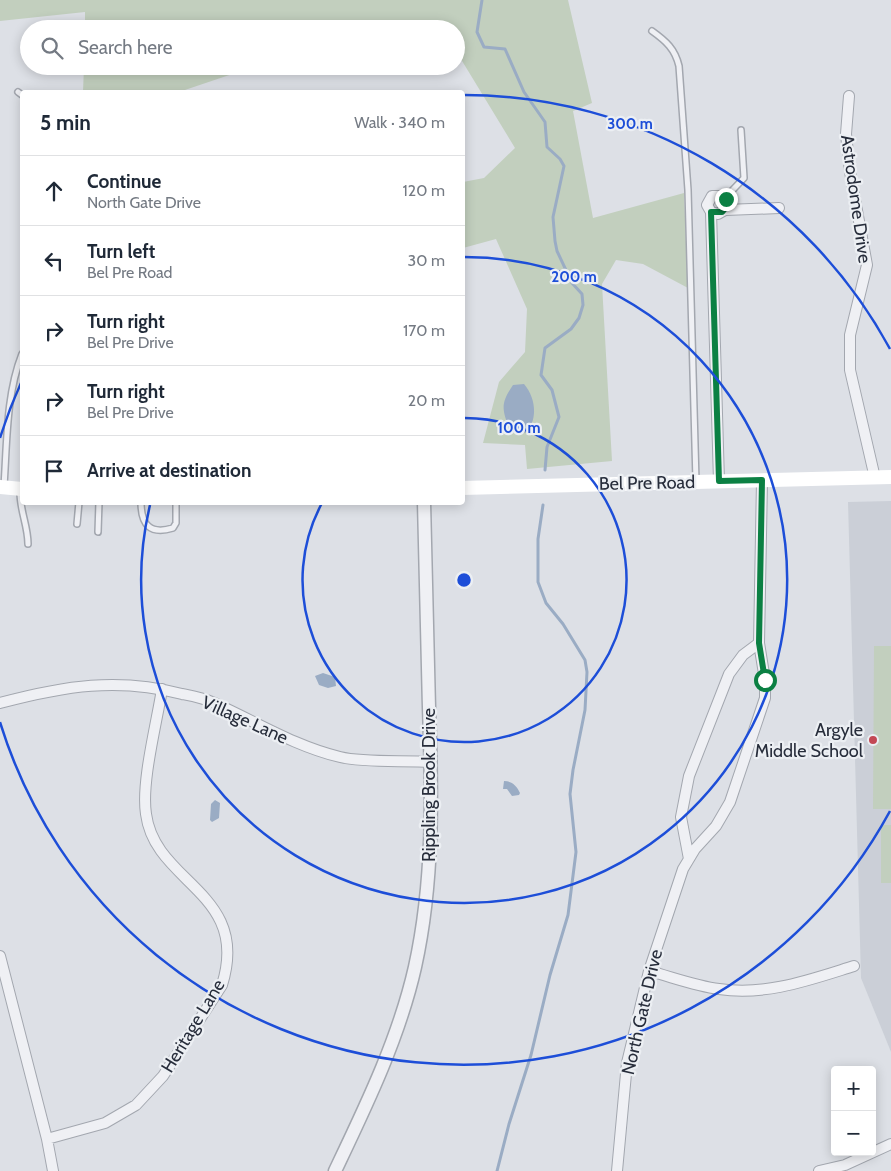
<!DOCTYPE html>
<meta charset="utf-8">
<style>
:root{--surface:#fff;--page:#f2f2f3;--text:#1f2937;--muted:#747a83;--line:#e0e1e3}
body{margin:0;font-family:Cabin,sans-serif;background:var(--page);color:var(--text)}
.controls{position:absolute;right:15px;bottom:15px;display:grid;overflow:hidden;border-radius:5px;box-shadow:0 2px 12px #0003}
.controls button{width:45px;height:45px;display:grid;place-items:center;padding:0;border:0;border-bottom:1px solid var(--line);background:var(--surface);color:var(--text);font:25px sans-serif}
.stop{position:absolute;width:15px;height:15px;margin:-11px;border:4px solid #0b8043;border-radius:50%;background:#fff}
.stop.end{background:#0b8043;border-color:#fff;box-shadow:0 1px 5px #0008}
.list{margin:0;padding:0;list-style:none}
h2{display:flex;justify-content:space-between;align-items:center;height:65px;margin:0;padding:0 20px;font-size:21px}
h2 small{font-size:16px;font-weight:400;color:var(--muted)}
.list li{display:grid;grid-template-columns:32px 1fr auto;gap:15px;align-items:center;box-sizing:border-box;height:70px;padding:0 20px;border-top:1px solid var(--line)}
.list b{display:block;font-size:19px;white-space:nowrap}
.list p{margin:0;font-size:16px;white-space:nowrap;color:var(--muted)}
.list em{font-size:16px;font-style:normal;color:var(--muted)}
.icon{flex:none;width:28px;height:28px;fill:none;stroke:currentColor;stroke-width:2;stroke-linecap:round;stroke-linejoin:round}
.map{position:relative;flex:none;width:891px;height:1171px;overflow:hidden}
.search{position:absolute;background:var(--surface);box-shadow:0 2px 12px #0003;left:20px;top:20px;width:445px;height:55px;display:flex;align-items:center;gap:12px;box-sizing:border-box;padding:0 18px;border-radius:28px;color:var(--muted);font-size:19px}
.panel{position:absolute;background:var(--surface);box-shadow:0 2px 12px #0003;left:20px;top:90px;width:445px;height:415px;border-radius:5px}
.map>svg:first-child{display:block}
.built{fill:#cbcfd7}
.green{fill:#c2cfbe}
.water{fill:#9aacc4}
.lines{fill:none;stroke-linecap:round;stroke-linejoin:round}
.stream{stroke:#9aacc4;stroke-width:3}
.service-casing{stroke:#a3a7af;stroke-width:8}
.minor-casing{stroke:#a3a7af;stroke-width:12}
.tertiary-casing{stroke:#a3a7af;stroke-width:15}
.service{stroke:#eff0f4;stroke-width:5}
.minor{stroke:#eff0f4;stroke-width:10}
.tertiary{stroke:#eff0f4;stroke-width:12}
.secondary{stroke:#fff;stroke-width:14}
.route{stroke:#0b8043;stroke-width:6}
.ring{fill:none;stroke:#1d4ed8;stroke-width:2.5}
.poi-dot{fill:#c34954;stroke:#eceff3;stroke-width:2}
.labels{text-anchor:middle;stroke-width:4.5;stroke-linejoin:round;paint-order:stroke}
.street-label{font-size:18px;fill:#272d3b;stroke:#eceff3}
.poi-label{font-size:18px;fill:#272d3b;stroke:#eceff3;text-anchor:end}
.centre{fill:#1d4ed8;stroke:#eceff3;stroke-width:2.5}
.ring-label{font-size:15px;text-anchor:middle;font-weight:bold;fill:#1d4ed8;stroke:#eceff3;stroke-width:4.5;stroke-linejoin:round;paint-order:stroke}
</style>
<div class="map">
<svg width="891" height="1171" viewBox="0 0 891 1171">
<rect width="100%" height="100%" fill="#dde0e6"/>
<path class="built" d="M 891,501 L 891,1052 L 861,978 L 848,502 Z"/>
<path class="green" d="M 0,0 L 568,0 L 592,103 L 573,111 L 593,218 L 684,193 L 688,288 L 643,264 L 616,260 L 602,284 L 612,461 L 527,469 L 525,445 L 483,443 L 499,382 L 525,352 L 527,309 L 496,239 L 463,248 L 463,182 L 484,178 L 515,148 L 456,51 L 456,29 L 409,29 L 392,23 L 357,20 L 341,29 L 85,29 L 85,12 L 0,21 Z
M 84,66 L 256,66 L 179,92 L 83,92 Z
M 874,646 L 891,646 L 891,809 L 873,809 Z
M 881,825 L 891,825 L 891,883 L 881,883 Z"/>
<path class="water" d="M 524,384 C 536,398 538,419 526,433 L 510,430 C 502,410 500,404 513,385 Z
M 323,673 L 335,677 L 336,686 L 328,688 L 319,685 L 315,676 Z
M 504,781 C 512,781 517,786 520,793 L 519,795 L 512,796 L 507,789 L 503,789 Z
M 215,800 L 220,803 L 219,818 L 212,822 L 210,820 L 211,804 Z"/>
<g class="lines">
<path class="stream" d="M 482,0 L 477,32 L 484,47 L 505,49 L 524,92 L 545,122 L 547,147 L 560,159 L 564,166 L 553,217 L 555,241 L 557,251 L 572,283 L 582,294 L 583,305 L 579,318 L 571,329 L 545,348 L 541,375 L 552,390 L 559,417 L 547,447 L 545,470
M 497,1171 L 509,1124 L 531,1055 L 550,975 L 568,915 L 576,852 L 570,794 L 573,770 L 585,710 L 587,672 L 585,660 L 563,624 L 546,603 L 538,582 L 538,539 L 543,505"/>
<g class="service-casing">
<path id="service" d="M 652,31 C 666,41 675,49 679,66 L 688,190 L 696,481
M 18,92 L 22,95
M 725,198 L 744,178 L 741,130
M 4,486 C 7,443 6,395 22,354
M 20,489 C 19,509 28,525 28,544
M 141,502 C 141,525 150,535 173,528 L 176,523 L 176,502
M 77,524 L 79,502
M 98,532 L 99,502"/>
</g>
<g class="minor-casing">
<path id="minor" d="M 849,96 L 846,134 L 850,172 L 867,265 L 850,335 L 850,370 L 875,478
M 725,210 L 779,208
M 711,212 L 718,214 L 725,210 L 727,203 L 723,196 L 712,196 L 707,205 L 711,212 L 719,481
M 0,703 C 64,686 118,677 182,694 C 192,696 203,698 212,702 C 255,721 294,746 340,757 C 365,763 404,760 431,762
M 689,859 L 681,817 L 689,776 L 729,674 L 743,655 L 759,643
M 0,956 L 47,1139 L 53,1171
M 649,971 C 672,977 696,986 719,989 C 766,996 809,980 854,966
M 47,1139 L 105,1123 L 136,1105 L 163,1076 L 222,985 C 251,892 155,884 146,814 C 141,782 157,722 162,689
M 617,1171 L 627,1063 L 649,971 L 683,869 L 695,849 L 716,826 L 730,802 L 765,698 L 765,680 L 759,643 L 762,481
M 819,1171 L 845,1165 L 891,1144"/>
</g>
<g class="tertiary-casing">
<path id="tertiary" d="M 335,1171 C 366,1106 399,1038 415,967 C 434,881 432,794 429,707 C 427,639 426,571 424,502"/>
</g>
<use href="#service" class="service"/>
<use href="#minor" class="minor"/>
<use href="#tertiary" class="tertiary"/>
<path class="secondary" d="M 0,487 L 22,489
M 462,488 L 891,477"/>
</g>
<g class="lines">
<path class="route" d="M 726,199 L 727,206 L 722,212 L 711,212 L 719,481 L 762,480 L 759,643 L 765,680"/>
</g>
<g class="ring">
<path d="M463 418A162 162 0 1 1 322 503"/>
<path d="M464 257A323 323 0 1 1 150 505"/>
<path d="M890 811A485 485 0 0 1 0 722M0 438A485 485 0 0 1 21 383M464 95A485 485 0 0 1 890 349"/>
</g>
<circle class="poi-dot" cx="873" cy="740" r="5"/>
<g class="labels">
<g class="street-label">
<text transform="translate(856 199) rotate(82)" y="6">Astrodome Drive</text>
<text transform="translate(647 483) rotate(-1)" y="6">Bel Pre Road</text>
<text transform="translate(245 720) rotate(24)" y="6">Village Lane</text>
<text transform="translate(429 785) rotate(-90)" y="6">Rippling Brook Drive</text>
<text transform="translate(642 1012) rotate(-77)" y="6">North Gate Drive</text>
<text transform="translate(193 1026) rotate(-59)" y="6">Heritage Lane</text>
</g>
<g class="poi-label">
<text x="863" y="736">Argyle<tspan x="863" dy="21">Middle School</tspan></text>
</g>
</g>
<circle cx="464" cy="580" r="8" class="centre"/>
<g class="ring-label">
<text x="630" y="129">300 m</text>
<text x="574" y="282">200 m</text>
<text x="519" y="433">100 m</text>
</g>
</svg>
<div class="controls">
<button>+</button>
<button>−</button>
</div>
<div class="stop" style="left:765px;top:680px"></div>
<div class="stop end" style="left:726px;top:199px"></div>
<div class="search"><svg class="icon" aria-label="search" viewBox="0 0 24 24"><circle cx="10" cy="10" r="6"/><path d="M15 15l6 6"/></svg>Search here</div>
<section class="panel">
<h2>5 min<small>Walk · 340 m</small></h2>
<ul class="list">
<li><svg class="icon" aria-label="ahead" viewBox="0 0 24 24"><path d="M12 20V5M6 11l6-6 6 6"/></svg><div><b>Continue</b><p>North Gate Drive</p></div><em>120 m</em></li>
<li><svg class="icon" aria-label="left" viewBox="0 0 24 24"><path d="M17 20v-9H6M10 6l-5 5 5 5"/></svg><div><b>Turn left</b><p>Bel Pre Road</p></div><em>30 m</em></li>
<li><svg class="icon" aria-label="right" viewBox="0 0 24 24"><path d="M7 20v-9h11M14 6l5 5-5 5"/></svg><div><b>Turn right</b><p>Bel Pre Drive</p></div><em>170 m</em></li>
<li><svg class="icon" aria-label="right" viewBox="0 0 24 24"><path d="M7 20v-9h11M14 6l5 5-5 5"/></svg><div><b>Turn right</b><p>Bel Pre Drive</p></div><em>20 m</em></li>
<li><svg class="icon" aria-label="arrive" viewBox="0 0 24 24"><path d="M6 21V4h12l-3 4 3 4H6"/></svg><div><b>Arrive at destination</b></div></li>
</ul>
</section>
</div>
